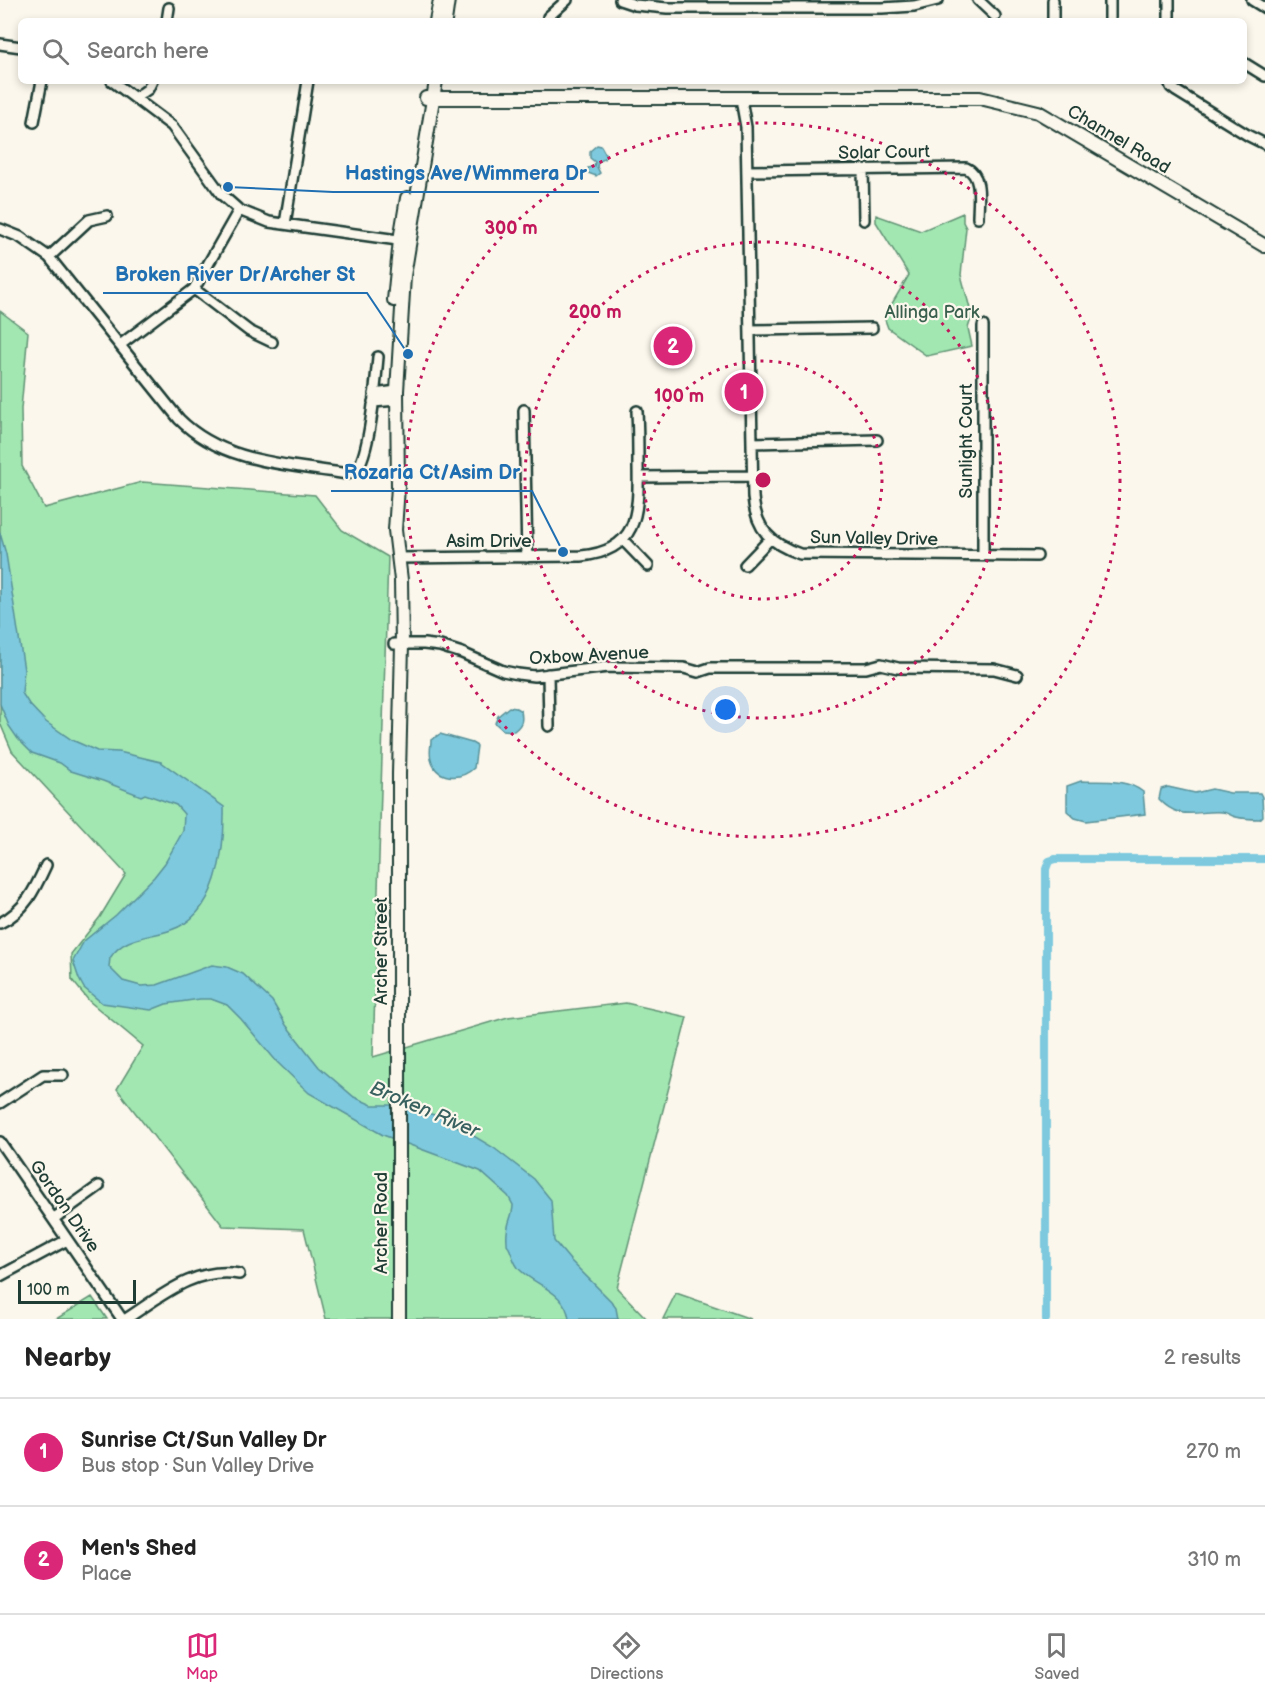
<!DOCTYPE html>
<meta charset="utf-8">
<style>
:root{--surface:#fff;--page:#f2f2f2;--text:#222;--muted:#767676;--line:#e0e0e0;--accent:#db2777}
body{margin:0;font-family:"Balsamiq Sans",sans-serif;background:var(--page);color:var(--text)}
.scale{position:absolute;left:18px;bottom:15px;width:118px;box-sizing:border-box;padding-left:6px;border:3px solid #1f3d34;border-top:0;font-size:16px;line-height:21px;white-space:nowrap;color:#1f3d34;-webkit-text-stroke:4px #fbf7ec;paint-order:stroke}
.you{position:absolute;left:726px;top:710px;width:21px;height:21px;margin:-15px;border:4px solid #fff;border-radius:50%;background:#1a73e8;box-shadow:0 0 0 9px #1a73e833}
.badge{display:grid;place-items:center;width:39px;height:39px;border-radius:50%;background:var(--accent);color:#fff;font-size:20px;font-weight:700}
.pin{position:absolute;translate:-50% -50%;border:3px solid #fff;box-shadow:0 2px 6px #0006}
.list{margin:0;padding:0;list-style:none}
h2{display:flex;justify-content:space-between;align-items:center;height:78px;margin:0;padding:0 24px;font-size:26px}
h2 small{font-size:20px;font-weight:400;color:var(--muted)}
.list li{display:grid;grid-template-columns:39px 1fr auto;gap:18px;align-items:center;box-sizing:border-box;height:108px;padding:0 24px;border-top:2px solid var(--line)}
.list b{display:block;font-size:22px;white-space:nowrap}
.list p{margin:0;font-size:20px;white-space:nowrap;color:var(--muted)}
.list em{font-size:20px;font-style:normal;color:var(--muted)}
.icon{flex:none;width:33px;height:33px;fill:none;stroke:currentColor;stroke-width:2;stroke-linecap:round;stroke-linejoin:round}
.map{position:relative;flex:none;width:1265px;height:1319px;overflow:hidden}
.search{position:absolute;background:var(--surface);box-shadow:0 3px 9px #0003;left:18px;right:18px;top:18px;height:66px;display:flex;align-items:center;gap:15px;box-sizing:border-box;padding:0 21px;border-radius:9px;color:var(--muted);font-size:22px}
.sheet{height:294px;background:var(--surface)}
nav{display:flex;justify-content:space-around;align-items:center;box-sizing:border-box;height:84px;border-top:2px solid var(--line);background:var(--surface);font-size:16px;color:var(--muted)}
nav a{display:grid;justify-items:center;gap:3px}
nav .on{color:var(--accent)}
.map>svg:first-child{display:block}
.green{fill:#a2e7b2;stroke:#609273;stroke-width:1.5}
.water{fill:#7ec9dd;stroke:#589199;stroke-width:1.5}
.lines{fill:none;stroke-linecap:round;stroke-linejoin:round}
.canal{stroke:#7ec9dd;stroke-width:8}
.street-casing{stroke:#1f3d34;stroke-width:14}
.secondary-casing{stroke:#1f3d34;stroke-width:16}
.street{stroke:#fbf7ec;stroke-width:9}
.secondary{stroke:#fbf7ec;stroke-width:12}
.ring{fill:none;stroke:#c2185b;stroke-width:3;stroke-dasharray:3 6}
.labels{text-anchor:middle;stroke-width:4.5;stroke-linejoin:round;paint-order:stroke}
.street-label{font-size:18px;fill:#1f3d34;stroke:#fbf7ec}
.park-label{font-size:18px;fill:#395f4d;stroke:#fbf7ec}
.water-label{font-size:20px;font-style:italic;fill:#37605e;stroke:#fbf7ec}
.centre{fill:#c2185b;stroke:#fbf7ec;stroke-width:3}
.ring-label{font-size:18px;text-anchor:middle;font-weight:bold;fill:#c2185b;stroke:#fbf7ec;stroke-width:4.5;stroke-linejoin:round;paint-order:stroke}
.leader{fill:none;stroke:#1f6fb2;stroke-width:2}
.callout-dot{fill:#1f6fb2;stroke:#fbf7ec;stroke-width:2}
.callout-label{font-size:20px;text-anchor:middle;font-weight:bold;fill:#1f6fb2;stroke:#fbf7ec;stroke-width:4.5;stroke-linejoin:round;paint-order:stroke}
</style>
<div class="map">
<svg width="1265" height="1319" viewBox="0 0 1265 1319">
<rect width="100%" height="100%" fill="#fbf7ec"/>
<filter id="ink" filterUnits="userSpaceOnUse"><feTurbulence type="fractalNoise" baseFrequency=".0167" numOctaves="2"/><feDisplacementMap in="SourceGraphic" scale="12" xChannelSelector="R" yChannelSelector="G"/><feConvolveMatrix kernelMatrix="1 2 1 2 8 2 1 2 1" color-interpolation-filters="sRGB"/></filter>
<g filter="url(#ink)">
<path class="green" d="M 963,213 L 963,222 L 966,228 L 961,275 L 972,316 L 968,328 L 972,346 L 927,356 L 888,328 L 884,317 L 909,275 L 876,222 L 876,215 L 921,231 Z
M 0,311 L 28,332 L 21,409 L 22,466 L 44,508 L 142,482 L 315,495 L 342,530 L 388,557 L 373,1057 L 508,1017 L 626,1003 L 687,1017 L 617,1288 L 647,1319 L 326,1319 L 304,1229 L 223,1226 L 117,1089 L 143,1046 L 89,1001 L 72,980 L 71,954 L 100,917 L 126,874 L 12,751 L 0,723 Z
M 676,1293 L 751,1319 L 663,1319 Z
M 92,1297 L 107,1319 L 56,1319 Z"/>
<path class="water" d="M 597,145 L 601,146 L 606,155 L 604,159 L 598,162 L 597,167 L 600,173 L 596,176 L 588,173 L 588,168 L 594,166 L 595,162 L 590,158 L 590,151 Z
M 0,533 L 6,554 L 24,670 L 22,693 L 29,704 L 46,722 L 72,740 L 97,751 L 119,752 L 161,762 L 224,807 C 225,850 217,915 171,930 C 148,938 124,936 110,958 L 109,967 L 123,981 L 141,986 L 157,985 L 212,965 L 227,967 L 243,974 L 272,1001 L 286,1025 L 319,1067 L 354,1097 L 372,1105 L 397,1105 L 442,1117 L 494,1148 L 534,1179 L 551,1200 L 554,1241 L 570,1260 L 611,1301 L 616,1308 L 618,1319 L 569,1319 C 566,1292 536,1286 520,1270 C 514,1264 513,1257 510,1250 C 507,1243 507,1249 507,1241 C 505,1225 513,1217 513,1205 L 508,1196 L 480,1171 L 383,1135 L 309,1093 L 277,1062 L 241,1019 L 227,1005 L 211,999 L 200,999 L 166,1004 L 151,1010 L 102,1003 L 84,988 L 79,979 L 73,961 L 84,941 L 116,915 L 154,877 L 165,863 L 183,831 L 184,814 L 176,805 L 145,794 L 141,796 L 103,781 L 71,771 L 60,763 L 32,753 L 18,739 L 9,726 L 0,704 Z
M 509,707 L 516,708 L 521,711 C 523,720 522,725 514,731 L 503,730 L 495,723 L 498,716 Z
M 440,734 L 472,743 L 477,746 L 474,768 C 460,781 436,780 431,759 C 429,753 431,746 431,740 Z
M 1081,781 C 1101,782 1126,778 1143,792 L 1145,814 L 1086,821 L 1075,818 L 1067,811 L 1067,786 Z
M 1168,787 L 1195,793 L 1212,789 L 1230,793 L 1260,793 L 1262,797 L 1263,816 L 1260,819 C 1252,819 1244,819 1236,817 C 1231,816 1227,812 1222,812 C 1197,810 1180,822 1159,799 L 1161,789 Z"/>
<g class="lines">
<path class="canal" d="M 1046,1319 L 1046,869 L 1049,861 L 1055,859 L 1265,859"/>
<g class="street-casing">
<path id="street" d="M 620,0 L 635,5 L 667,8 L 882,8 L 914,6 L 938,0
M 978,0 L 995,16
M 1053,0 L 1053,21
M 1252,0 L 1265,8
M 548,17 L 567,0
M 167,21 L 169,8
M 1110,21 L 1110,0
M 1169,21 L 1169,0
M 0,44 L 21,47
M 1244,63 L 1265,76
M 112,81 L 172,126 L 222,195 L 239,210 L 269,222 L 405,241
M 1169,81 L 1171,87 L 1176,91 L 1249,136 L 1265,144
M 135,98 L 148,89 L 152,81
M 745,98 L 742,105 L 746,127 L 753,497 C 756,530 771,544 800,554 L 1037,556
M 34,122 L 42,81
M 863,169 L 864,220
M 747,171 L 966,168 C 983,175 978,202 978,218
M 285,224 L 308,81
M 0,229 L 20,237 L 49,257 L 179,419 C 222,462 284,464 341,473 L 347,474 L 356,470 C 370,456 376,379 378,357
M 49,257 L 89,220 L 107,216
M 194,289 L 249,331 L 272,342
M 983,326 L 983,556
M 750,330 L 872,328
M 120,345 L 194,289 L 239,210
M 374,394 L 397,391
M 373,402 L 397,400
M 524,410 L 527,557
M 752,443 L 877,440
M 639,477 L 753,476
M 623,540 L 648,566
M 398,558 L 581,556 C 637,551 639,515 638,467 C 638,449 638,430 637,411
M 745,565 L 770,539
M 394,644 L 424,644 L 440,646 L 462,653 L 503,671 L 518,674 L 534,676 L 608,667 L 684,668 L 698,672 L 710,668 L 866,668 L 881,664 L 898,668 L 994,669 L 1017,675
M 548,674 L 549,726
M 0,923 C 25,911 35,889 46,865
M 0,1103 L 43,1075 L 63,1075
M 0,1142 L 122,1319
M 53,1219 L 99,1186
M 0,1276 L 67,1240
M 126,1319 C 160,1297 195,1266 239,1274"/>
</g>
<g class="secondary-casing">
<path id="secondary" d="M 436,21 L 440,0
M 445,21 L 448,0
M 426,98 L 980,98 L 1038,112 L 1265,246
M 394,300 L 400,240 L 407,198
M 399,1319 L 399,774 L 402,644 L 401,580 L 395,530 L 398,487 L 397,391 L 404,276 L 436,81"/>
</g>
<use href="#street" class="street"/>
<use href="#secondary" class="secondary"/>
</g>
</g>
<g class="ring">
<circle cx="763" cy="480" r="119"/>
<circle cx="763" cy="480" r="238"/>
<circle cx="763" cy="480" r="357"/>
</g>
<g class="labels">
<g class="street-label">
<text transform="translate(1119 139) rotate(31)" y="6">Channel Road</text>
<text transform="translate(884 152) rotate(-1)" y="6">Solar Court</text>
<text transform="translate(966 441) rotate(-90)" y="6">Sunlight Court</text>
<text transform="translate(874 538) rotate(1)" y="6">Sun Valley Drive</text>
<text x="489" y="547">Asim Drive</text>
<text transform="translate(589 655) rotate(-3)" y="6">Oxbow Avenue</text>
<text transform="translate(381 951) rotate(-90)" y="6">Archer Street</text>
<text transform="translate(65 1206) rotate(55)" y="6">Gordon Drive</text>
<text transform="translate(381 1223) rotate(-90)" y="6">Archer Road</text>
</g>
<g class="park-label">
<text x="932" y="318">Allinga Park</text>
</g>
<g class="water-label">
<text transform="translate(425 1109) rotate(23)" y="7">Broken River</text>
</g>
</g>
<circle cx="763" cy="480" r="9" class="centre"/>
<g class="ring-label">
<text x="511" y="234">300 m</text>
<text x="595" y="318">200 m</text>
<text x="679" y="402">100 m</text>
</g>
<path class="leader" d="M228 187L333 192H599M408 354L367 293H103M563 552L532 491H331"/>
<g class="callout-dot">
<circle cx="228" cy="187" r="6"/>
<circle cx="408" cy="354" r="6"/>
<circle cx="563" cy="552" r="6"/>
</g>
<g class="callout-label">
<text x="466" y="180">Hastings Ave/Wimmera Dr</text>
<text x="235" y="281">Broken River Dr/Archer St</text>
<text x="432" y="479">Rozaria Ct/Asim Dr</text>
</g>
</svg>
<div class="scale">100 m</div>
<div class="you"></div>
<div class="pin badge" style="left:744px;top:392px">1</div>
<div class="pin badge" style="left:673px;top:346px">2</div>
<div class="search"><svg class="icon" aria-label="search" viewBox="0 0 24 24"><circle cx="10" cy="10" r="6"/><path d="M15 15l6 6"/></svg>Search here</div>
</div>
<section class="sheet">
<h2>Nearby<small>2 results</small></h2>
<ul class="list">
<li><span class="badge">1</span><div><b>Sunrise Ct/Sun Valley Dr</b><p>Bus stop · Sun Valley Drive</p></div><em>270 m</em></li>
<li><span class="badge">2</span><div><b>Men's Shed</b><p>Place</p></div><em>310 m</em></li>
</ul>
</section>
<nav>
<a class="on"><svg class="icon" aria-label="map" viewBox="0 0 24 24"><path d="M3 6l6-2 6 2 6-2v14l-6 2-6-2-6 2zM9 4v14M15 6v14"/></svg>Map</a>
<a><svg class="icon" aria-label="directions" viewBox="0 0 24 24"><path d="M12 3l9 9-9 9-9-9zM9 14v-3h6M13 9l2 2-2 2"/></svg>Directions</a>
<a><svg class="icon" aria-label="saved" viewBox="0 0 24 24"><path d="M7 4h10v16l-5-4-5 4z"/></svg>Saved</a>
</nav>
